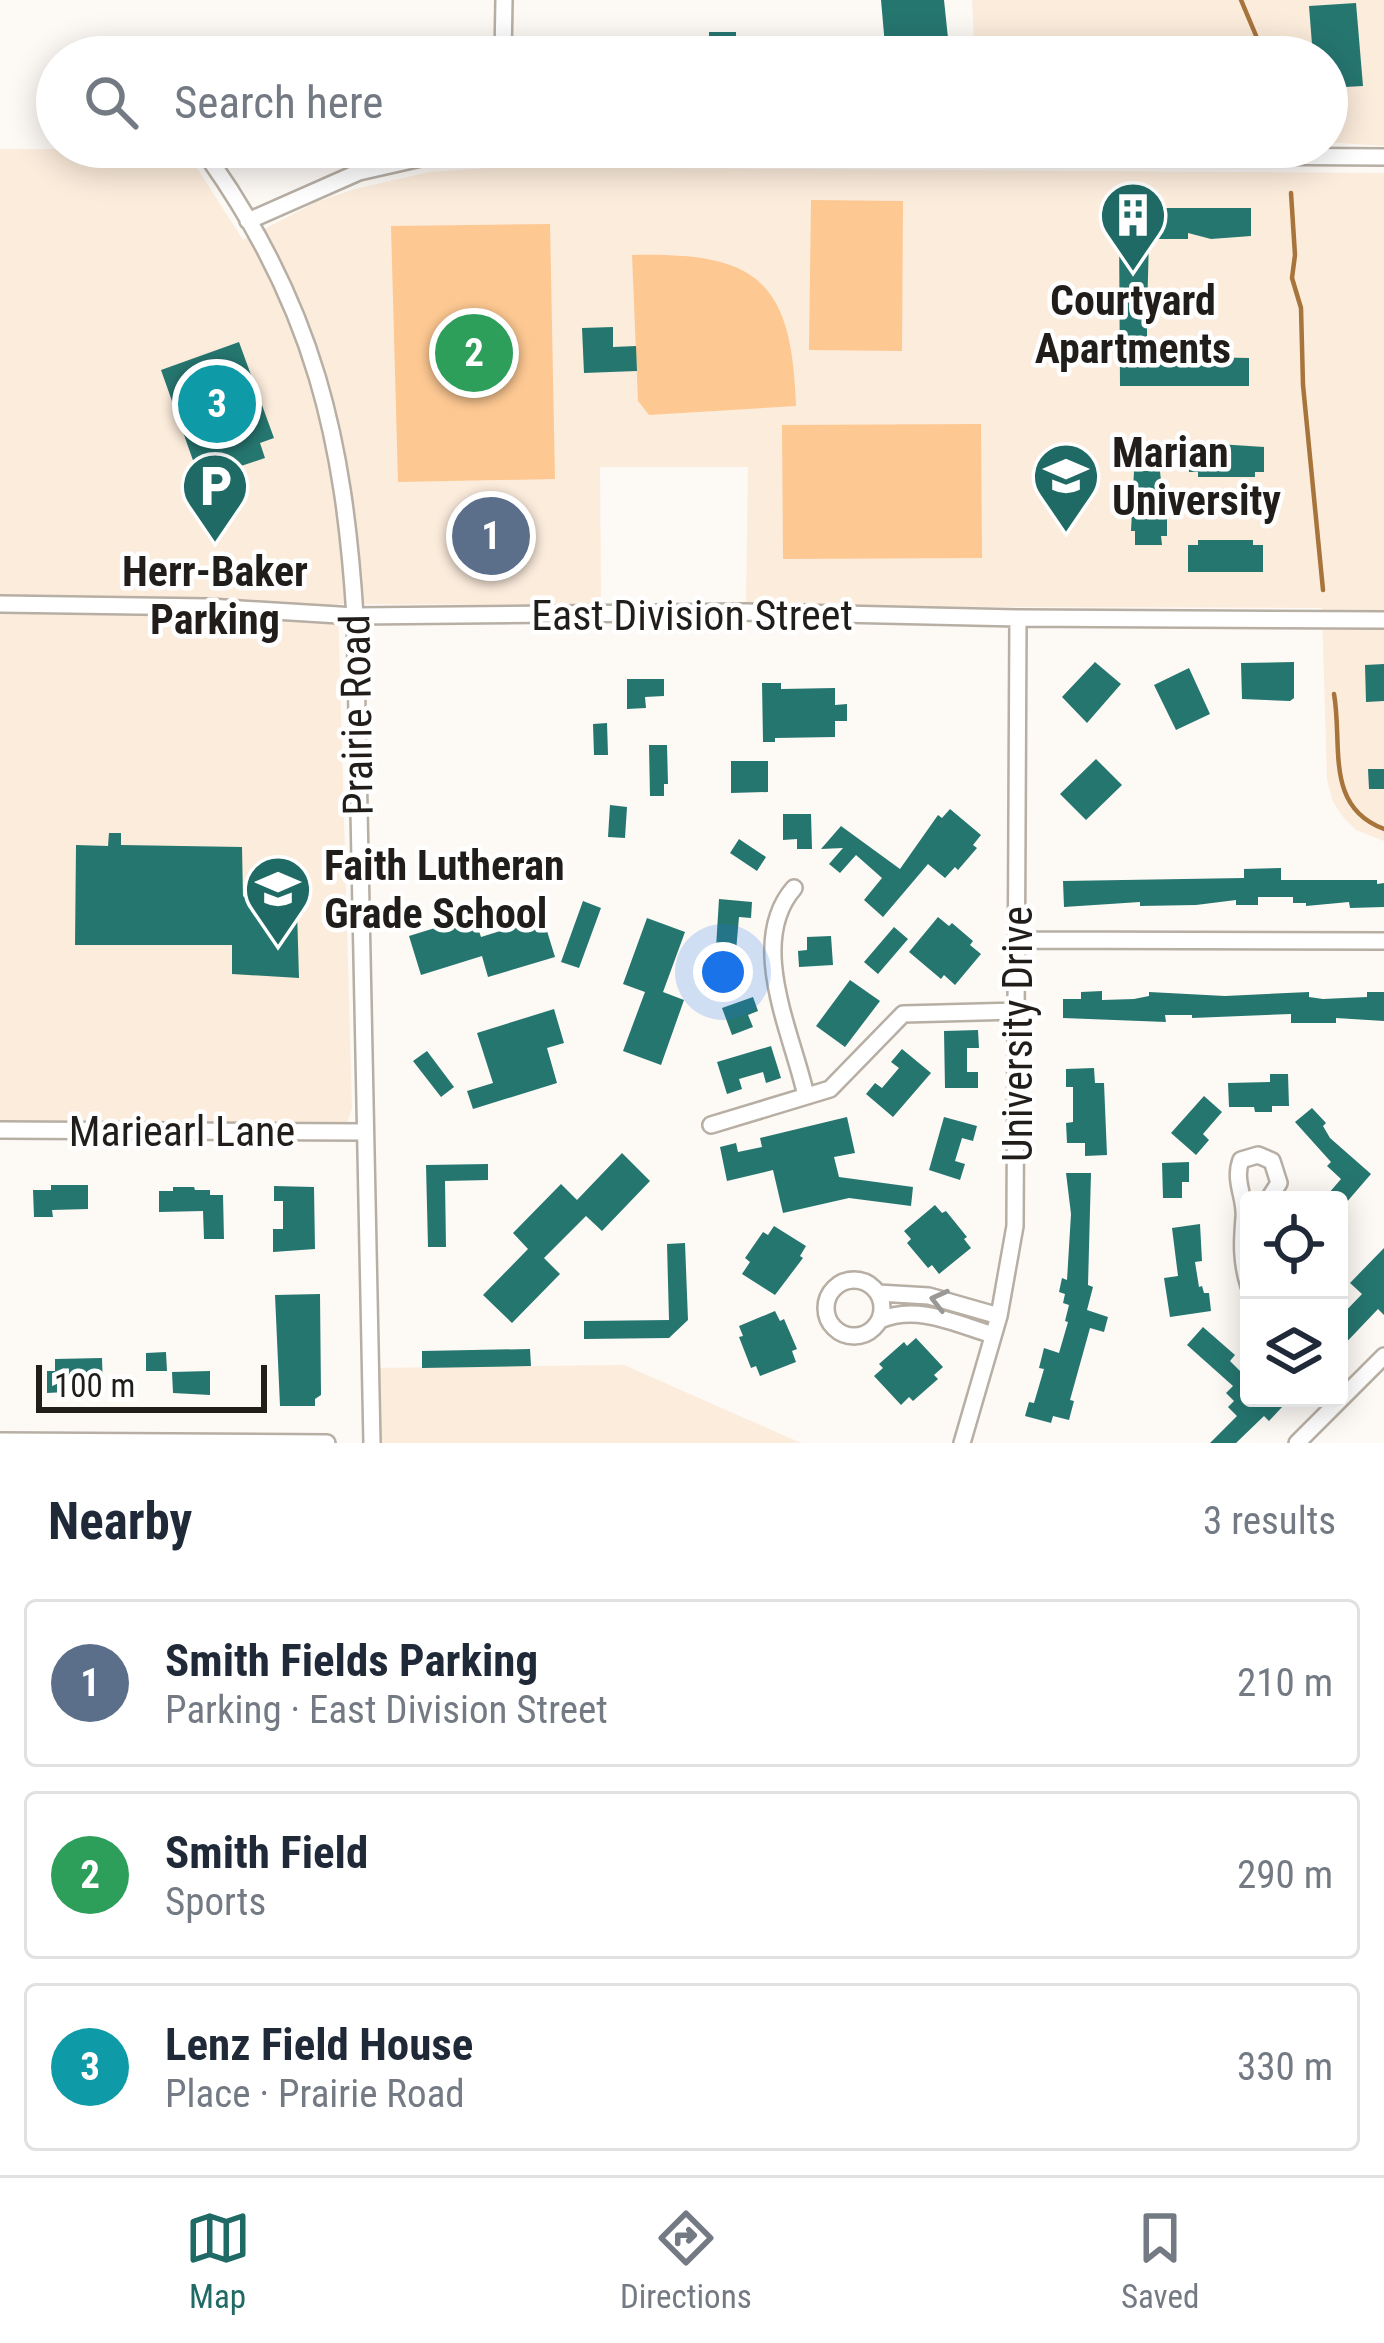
<!DOCTYPE html>
<meta charset="utf-8">
<style>
:root{--surface:#fff;--page:#f6f6f7;--text:#1f2937;--muted:#747a83;--line:#e0e1e3;--accent:#1f6a65}
body{margin:0;font-family:"Roboto Condensed",sans-serif;background:var(--page);color:var(--text)}
.controls{position:absolute;right:36px;bottom:36px;display:grid;overflow:hidden;border-radius:12px;box-shadow:0 6px 30px #0003}
.controls button{width:108px;height:108px;display:grid;place-items:center;padding:0;border:0;border-bottom:3px solid var(--line);background:var(--surface);color:var(--text);font:60px sans-serif}
.scale{position:absolute;left:36px;bottom:30px;width:231px;box-sizing:border-box;padding-left:12px;border:6px solid #211d1a;border-top:0;font-size:33px;line-height:42px;white-space:nowrap;color:#211d1a;-webkit-text-stroke:9px #fff;paint-order:stroke}
.you{position:absolute;left:723px;top:972px;width:42px;height:42px;margin:-30px;border:9px solid #fff;border-radius:50%;background:#1a73e8;box-shadow:0 0 0 18px #1a73e833}
.badge{display:grid;place-items:center;width:78px;height:78px;border-radius:50%;background:var(--accent);color:#fff;font-size:39px;font-weight:700}
.pin{position:absolute;translate:-50% -50%;border:6px solid #fff;box-shadow:0 3px 12px #0006}
.list{margin:0;padding:0;list-style:none}
h2{display:flex;justify-content:space-between;align-items:center;height:156px;margin:0;padding:0 48px;font-size:51px}
h2 small{font-size:39px;font-weight:400;color:var(--muted)}
.list li{display:grid;grid-template-columns:78px 1fr auto;gap:36px;align-items:center;box-sizing:border-box;height:168px;margin:0 24px 24px;padding:0 24px;border:3px solid var(--line);border-radius:12px}
.list b{display:block;font-size:45px;white-space:nowrap}
.list p{margin:0;font-size:39px;white-space:nowrap;color:var(--muted)}
.list em{font-size:39px;font-style:normal;color:var(--muted)}
.icon{flex:none;width:66px;height:66px;fill:none;stroke:currentColor;stroke-width:2;stroke-linecap:round;stroke-linejoin:round}
.map{position:relative;flex:none;width:1384px;height:1443px;overflow:hidden}
.search{position:absolute;background:var(--surface);box-shadow:0 6px 30px #0003;left:36px;right:36px;top:36px;height:132px;display:flex;align-items:center;gap:30px;box-sizing:border-box;padding:0 42px;border-radius:66px;color:var(--muted);font-size:45px}
.sheet{height:732px;background:var(--surface)}
nav{display:flex;justify-content:space-around;align-items:center;box-sizing:border-box;height:168px;border-top:3px solid var(--line);background:var(--surface);font-size:33px;color:var(--muted)}
nav a{display:grid;justify-items:center;gap:6px}
nav .on{color:var(--accent)}
.map>svg:first-child{display:block}
.built{fill:#fcecdc}
.green{fill:#fdc892}
.lines{fill:none;stroke-linecap:round;stroke-linejoin:round}
.stream{stroke:#a7743c;stroke-width:4.5}
.building{fill:#267670}
.minor-casing{stroke:#b7aea4;stroke-width:20}
.minor{stroke:#fff;stroke-width:15}
.oneway{stroke:#9b9998}
.labels{text-anchor:middle;stroke-width:9;stroke-linejoin:round;paint-order:stroke}
.poi-label{font-size:42px;font-weight:bold;fill:#211d1a;stroke:#fff}
.street-label{font-size:42px;fill:#211d1a;stroke:#fff}
</style>
<div class="map">
<svg width="1384" height="1443" viewBox="0 0 1384 1443">
<rect width="100%" height="100%" fill="#fdf9f5"/>
<path class="built" d="M 972,0 L 1384,0 L 1384,146 L 1327,142 L 1327,57 L 975,57 Z
M 0,149 L 218,150 L 195,165 L 243,240 L 316,202 L 355,189 L 429,172 L 501,167 L 1384,173 L 1384,841 L 1356,830 L 1343,817 L 1333,802 L 1327,780 L 1322,608 L 746,606 L 748,467 L 600,467 L 601,605 L 338,604 L 352,1108 L 348,1121 L 340,1126 L 0,1124 Z
M 624,1365 L 801,1443 L 372,1443 L 370,1368 Z"/>
<path class="green" d="M 811,200 L 903,201 L 902,351 L 809,350 Z
M 550,224 L 555,479 L 398,482 L 391,226 Z
M 632,255 C 756,252 792,279 796,406 L 649,415 L 638,401 Z
M 981,424 L 982,558 L 783,559 L 782,425 Z"/>
<g class="lines">
<path class="stream" d="M 1241,0 L 1265,57
M 1291,193 L 1295,255 L 1292,278 L 1301,308 L 1303,385 L 1323,590
M 1334,694 C 1343,744 1324,807 1384,829"/>
</g>
<path class="building" d="M 881,0 L 944,0 L 950,57 L 886,57 Z
M 1356,3 L 1363,86 L 1327,88 L 1327,57 L 1313,57 L 1309,6 Z
M 709,32 L 736,32 L 736,36 L 763,40 L 846,39 L 847,57 L 668,57 L 668,38 L 709,38 Z
M 459,43 L 459,57 L 367,57 L 367,44 Z
M 1148,208 L 1251,208 L 1251,236 L 1211,239 L 1188,233 L 1188,239 L 1149,239 L 1147,314 L 1147,356 L 1249,358 L 1249,386 L 1120,386 L 1119,222 L 1148,222 Z
M 613,327 L 613,347 L 636,346 L 637,371 L 584,373 L 582,328 Z
M 239,342 L 274,438 L 260,443 L 265,458 L 214,475 L 208,461 L 195,466 L 161,370 Z
M 1203,443 L 1264,447 L 1264,472 L 1255,472 L 1255,477 L 1198,477 L 1198,472 L 1189,472 L 1189,447 Z
M 1134,471 L 1160,471 L 1161,481 L 1167,481 L 1167,536 L 1161,536 L 1162,545 L 1135,545 L 1135,531 L 1131,531 Z
M 1198,540 L 1253,540 L 1253,545 L 1263,545 L 1263,572 L 1188,572 L 1188,545 L 1198,545 Z
M 1095,662 L 1121,684 L 1087,723 L 1062,697 Z
M 1294,662 L 1294,698 L 1290,701 L 1242,699 L 1241,663 Z
M 1384,664 L 1384,701 L 1366,702 L 1365,665 Z
M 1189,668 L 1210,714 L 1176,730 L 1154,685 Z
M 627,679 L 664,679 L 664,696 L 645,697 L 646,708 L 627,709 Z
M 762,683 L 781,683 L 781,689 L 835,688 L 835,705 L 847,704 L 847,721 L 835,721 L 835,737 L 775,738 L 775,742 L 763,742 Z
M 607,723 L 608,755 L 594,755 L 593,724 Z
M 649,745 L 667,745 L 668,784 L 664,784 L 664,796 L 650,796 Z
M 1096,759 L 1122,785 L 1086,820 L 1060,794 Z
M 731,761 L 768,761 L 768,792 L 731,793 Z
M 1368,769 L 1384,769 L 1384,789 L 1369,789 Z
M 610,805 L 627,807 L 625,838 L 608,837 Z
M 950,809 L 981,835 L 973,845 L 977,848 L 958,870 L 955,867 L 945,878 L 928,864 L 883,917 L 864,900 L 882,878 L 856,855 L 840,873 L 829,864 L 843,848 L 821,849 L 841,826 L 900,869 L 938,815 L 942,818 Z
M 783,814 L 811,814 L 812,849 L 797,849 L 797,839 L 783,840 Z
M 109,833 L 121,833 L 121,845 L 242,847 L 243,897 L 269,871 L 283,888 L 263,910 L 297,910 L 299,978 L 232,974 L 232,945 L 75,945 L 76,845 L 108,846 Z
M 739,839 L 766,857 L 757,871 L 730,853 Z
M 1281,868 L 1281,880 L 1377,880 L 1377,884 L 1384,883 L 1384,907 L 1350,908 L 1349,902 L 1306,906 L 1306,903 L 1293,903 L 1293,897 L 1258,897 L 1258,905 L 1236,905 L 1236,900 L 1196,905 L 1140,906 L 1140,902 L 1064,907 L 1063,881 L 1244,878 L 1244,869 Z
M 719,899 L 752,902 L 751,918 L 739,917 L 736,951 L 738,964 L 748,965 L 748,981 L 714,980 Z
M 583,901 L 601,908 L 579,968 L 561,962 Z
M 474,916 L 481,937 L 543,918 L 555,957 L 488,977 L 482,956 L 421,975 L 409,936 Z
M 938,917 L 949,926 L 952,923 L 973,941 L 970,945 L 981,954 L 955,985 L 944,975 L 941,979 L 909,952 Z
M 647,918 L 685,932 L 663,992 L 684,1000 L 661,1065 L 623,1051 L 645,992 L 623,984 Z
M 894,927 L 908,939 L 878,974 L 864,962 Z
M 831,936 L 833,965 L 799,967 L 798,951 L 807,950 L 807,937 Z
M 850,980 L 880,1001 L 845,1047 L 816,1026 Z
M 1102,991 L 1102,1000 L 1134,999 L 1149,996 L 1149,992 L 1225,996 L 1309,992 L 1309,997 L 1323,999 L 1367,997 L 1367,992 L 1384,992 L 1384,1021 L 1336,1018 L 1336,1023 L 1291,1023 L 1291,1014 L 1192,1018 L 1192,1015 L 1165,1015 L 1166,1022 L 1063,1018 L 1063,999 L 1081,999 L 1081,992 Z
M 753,997 L 758,1011 L 748,1015 L 753,1027 L 732,1035 L 722,1008 Z
M 554,1009 L 564,1043 L 547,1048 L 557,1083 L 473,1109 L 467,1091 L 493,1083 L 477,1033 Z
M 978,1030 L 979,1048 L 967,1048 L 967,1072 L 978,1072 L 978,1088 L 945,1088 L 944,1031 Z
M 771,1046 L 781,1078 L 766,1083 L 763,1072 L 739,1079 L 742,1089 L 727,1094 L 717,1062 Z
M 902,1049 L 931,1073 L 893,1117 L 866,1094 L 875,1083 L 882,1088 L 899,1068 L 891,1062 Z
M 427,1051 L 454,1087 L 441,1097 L 413,1061 Z
M 1094,1068 L 1095,1083 L 1104,1083 L 1107,1155 L 1085,1156 L 1085,1143 L 1067,1143 L 1066,1123 L 1073,1122 L 1073,1087 L 1066,1087 L 1066,1069 Z
M 1270,1074 L 1288,1074 L 1289,1106 L 1272,1106 L 1272,1112 L 1255,1112 L 1254,1107 L 1229,1107 L 1228,1083 L 1270,1082 Z
M 1204,1096 L 1222,1112 L 1203,1134 L 1209,1140 L 1196,1155 L 1171,1133 Z
M 1312,1108 L 1326,1123 L 1323,1126 L 1330,1138 L 1371,1174 L 1339,1211 L 1339,1200 L 1323,1200 L 1341,1179 L 1327,1166 L 1331,1162 L 1295,1122 Z
M 847,1117 L 855,1153 L 834,1157 L 839,1177 L 913,1187 L 911,1206 L 849,1198 L 783,1213 L 773,1170 L 727,1181 L 720,1147 L 736,1143 L 738,1152 L 762,1147 L 760,1138 Z
M 944,1117 L 977,1126 L 973,1141 L 962,1138 L 955,1161 L 965,1164 L 960,1180 L 929,1170 Z
M 622,1153 L 650,1181 L 602,1231 L 586,1216 L 544,1258 L 560,1274 L 512,1323 L 483,1295 L 528,1249 L 513,1233 L 561,1184 L 577,1200 Z
M 1189,1162 L 1189,1182 L 1182,1182 L 1182,1198 L 1163,1198 L 1162,1163 Z
M 488,1164 L 488,1180 L 445,1181 L 446,1247 L 428,1247 L 426,1165 Z
M 1066,1173 L 1091,1173 L 1088,1285 L 1093,1287 L 1087,1310 L 1108,1317 L 1104,1332 L 1090,1328 L 1070,1400 L 1074,1401 L 1069,1420 L 1053,1416 L 1051,1423 L 1025,1416 L 1029,1402 L 1034,1403 L 1044,1369 L 1039,1368 L 1044,1348 L 1059,1353 L 1068,1322 L 1065,1321 L 1069,1305 L 1063,1303 L 1065,1294 L 1059,1292 L 1062,1278 L 1067,1280 L 1071,1214 Z
M 51,1185 L 88,1185 L 88,1209 L 52,1210 L 53,1217 L 34,1217 L 33,1190 L 51,1190 Z
M 274,1186 L 314,1187 L 315,1249 L 273,1252 L 273,1229 L 283,1229 L 283,1201 L 274,1201 Z
M 173,1187 L 194,1187 L 195,1190 L 210,1190 L 210,1195 L 223,1195 L 224,1239 L 204,1239 L 203,1211 L 159,1212 L 159,1191 L 173,1191 Z
M 935,1205 L 942,1213 L 946,1211 L 967,1237 L 964,1239 L 971,1248 L 939,1274 L 932,1265 L 928,1268 L 907,1243 L 911,1239 L 904,1231 Z
M 1200,1224 L 1202,1261 L 1195,1262 L 1199,1287 L 1202,1286 L 1204,1293 L 1209,1293 L 1211,1311 L 1170,1317 L 1164,1278 L 1178,1276 L 1172,1228 Z
M 774,1226 L 806,1246 L 800,1256 L 803,1258 L 775,1295 L 742,1274 L 750,1262 L 745,1258 L 763,1232 L 768,1235 Z
M 685,1243 L 688,1320 L 669,1338 L 584,1339 L 584,1321 L 669,1320 L 667,1244 Z
M 1384,1248 L 1384,1315 L 1378,1309 L 1339,1350 L 1339,1318 L 1362,1294 L 1350,1283 Z
M 320,1294 L 321,1395 L 315,1399 L 315,1406 L 280,1406 L 275,1295 Z
M 775,1311 L 780,1321 L 784,1319 L 797,1349 L 792,1351 L 796,1362 L 760,1376 L 756,1366 L 751,1368 L 739,1337 L 743,1336 L 739,1326 Z
M 1203,1327 L 1235,1355 L 1230,1361 L 1249,1380 L 1249,1398 L 1275,1398 L 1283,1406 L 1269,1421 L 1264,1416 L 1236,1443 L 1210,1443 L 1237,1416 L 1228,1407 L 1234,1401 L 1226,1393 L 1233,1386 L 1187,1345 Z
M 916,1338 L 943,1367 L 934,1375 L 938,1379 L 913,1401 L 909,1397 L 901,1405 L 874,1376 L 883,1368 L 879,1364 L 904,1342 L 907,1346 Z
M 530,1349 L 531,1366 L 422,1368 L 422,1351 Z
M 166,1352 L 167,1371 L 146,1371 L 146,1353 Z
M 102,1358 L 103,1390 L 47,1393 L 47,1371 L 55,1371 L 55,1359 Z
M 210,1371 L 210,1395 L 173,1393 L 172,1372 Z"/>
<g class="lines">
<g class="minor-casing">
<path id="minor" d="M 503,57 L 504,0
M 210,160 C 314,308 344,440 355,616 L 372,1443
M 248,221 L 359,172 L 421,158 L 485,152 L 1384,157
M 0,604 L 209,607 L 355,616 L 746,612 L 1018,618 L 1384,620
M 794,888 C 746,943 793,1035 806,1096
M 1018,940 L 1384,941
M 711,1125 L 830,1089 L 903,1014 L 1019,1011
M 0,1130 L 365,1132
M826 1308a28 28 0 1 1 56 0a28 28 0 1 1-56 0Z
M 1249,1286 C 1241,1262 1242,1242 1244,1218 C 1246,1198 1233,1181 1241,1160 L 1258,1155 L 1272,1161 L 1279,1183 L 1268,1200
M 878,1293 L 929,1296 L 999,1316
M 880,1320 C 918,1304 956,1324 993,1335
M 0,1441 L 327,1443
M 962,1443 L 999,1316 L 1015,1226 L 1018,618
M 1297,1443 L 1384,1356"/>
</g>
<use href="#minor" class="minor"/>
</g>
<defs><path id="oneway-chevron" d="M-2-3.5L2.5 0L-2 3.5" fill="none" stroke-width="1.6" stroke-linecap="round" stroke-linejoin="round" transform="scale(3)"/></defs>
<use class="oneway" href="#oneway-chevron" transform="translate(939 1300) rotate(-166)"/>
<defs>
<g id="building-pin" transform="scale(3.45)"><path d="M0 17L-7.5 6A9.5 9.5 0 1 1 7.5 6Z" fill="#1f6a65" stroke="#fff"/><path d="M-4-6H4V6H1V3H-1V6H-4ZM-2.5-4.3h1.7v1.8h-1.7ZM.8-4.3h1.7v1.8H.8ZM-2.5-1h1.7V.8h-1.7ZM.8-1h1.7V.8H.8Z" fill="#fff"/></g>
<g id="university-pin" transform="scale(3.45)"><path d="M0 17L-7.5 6A9.5 9.5 0 1 1 7.5 6Z" fill="#1f6a65" stroke="#fff"/><path d="M0-5L7-2L0 1L-7-2ZM-4 1L0 2.5L4 1V4Q0 6-4 4Z" fill="#fff"/></g>
<g id="parking-pin" transform="scale(3.45)"><path d="M0 17L-7.5 6A9.5 9.5 0 1 1 7.5 6Z" fill="#1f6a65" stroke="#fff"/><path d="M-3.5-5.5H1a3.5 3.5 0 0 1 0 7H-1V5.5H-3.5ZM-1-3.4V-.6H.8a1.4 1.4 0 0 0 0-2.8Z" fill="#fff"/></g>
<g id="school-pin" transform="scale(3.45)"><path d="M0 17L-7.5 6A9.5 9.5 0 1 1 7.5 6Z" fill="#1f6a65" stroke="#fff"/><path d="M0-5L7-2L0 1L-7-2ZM-4 1L0 2.5L4 1V4Q0 6-4 4Z" fill="#fff"/></g>
</defs>
<g fill-rule="evenodd">
<use href="#building-pin" x="1133" y="215"/>
<use href="#university-pin" x="1066" y="476"/>
<use href="#parking-pin" x="215" y="486"/>
<use href="#school-pin" x="278" y="889"/>
</g>
<g class="labels">
<g class="poi-label">
<text x="1133" y="315">Courtyard<tspan x="1133" dy="48">Apartments</tspan></text>
<text x="1112" y="467" text-anchor="start">Marian<tspan x="1112" dy="48">University</tspan></text>
<text x="215" y="586">Herr-Baker<tspan x="215" dy="48">Parking</tspan></text>
<text x="324" y="880" text-anchor="start">Faith Lutheran<tspan x="324" dy="48">Grade School</tspan></text>
</g>
<g class="street-label">
<text x="692" y="630">East Division Street</text>
<text transform="translate(356 715) rotate(-91)" y="15">Prairie Road</text>
<text transform="translate(1017 1034) rotate(-90)" y="15">University Drive</text>
<text x="182" y="1146">Mariearl Lane</text>
</g>
</g>
</svg>
<div class="controls">
<button><svg class="icon" aria-label="locate" viewBox="0 0 24 24"><circle cx="12" cy="12" r="6"/><path d="M12 2v4M12 18v4M2 12h4M18 12h4"/></svg></button>
<button><svg class="icon" aria-label="layers" viewBox="0 0 24 24"><path d="M12 4l9 5-9 5-9-5zM3 14l9 5 9-5"/></svg></button>
</div>
<div class="scale">100 m</div>
<div class="you"></div>
<div class="pin badge" style="left:491px;top:536px;background:#5c6f8a">1</div>
<div class="pin badge" style="left:474px;top:353px;background:#2e9e5b">2</div>
<div class="pin badge" style="left:217px;top:404px;background:#0f9aa8">3</div>
<div class="search"><svg class="icon" aria-label="search" viewBox="0 0 24 24"><circle cx="10" cy="10" r="6"/><path d="M15 15l6 6"/></svg>Search here</div>
</div>
<section class="sheet">
<h2>Nearby<small>3 results</small></h2>
<ul class="list">
<li><span class="badge" style="background:#5c6f8a">1</span><div><b>Smith Fields Parking</b><p>Parking · East Division Street</p></div><em>210 m</em></li>
<li><span class="badge" style="background:#2e9e5b">2</span><div><b>Smith Field</b><p>Sports</p></div><em>290 m</em></li>
<li><span class="badge" style="background:#0f9aa8">3</span><div><b>Lenz Field House</b><p>Place · Prairie Road</p></div><em>330 m</em></li>
</ul>
</section>
<nav>
<a class="on"><svg class="icon" aria-label="map" viewBox="0 0 24 24"><path d="M3 6l6-2 6 2 6-2v14l-6 2-6-2-6 2zM9 4v14M15 6v14"/></svg>Map</a>
<a><svg class="icon" aria-label="directions" viewBox="0 0 24 24"><path d="M12 3l9 9-9 9-9-9zM9 14v-3h6M13 9l2 2-2 2"/></svg>Directions</a>
<a><svg class="icon" aria-label="saved" viewBox="0 0 24 24"><path d="M7 4h10v16l-5-4-5 4z"/></svg>Saved</a>
</nav>
